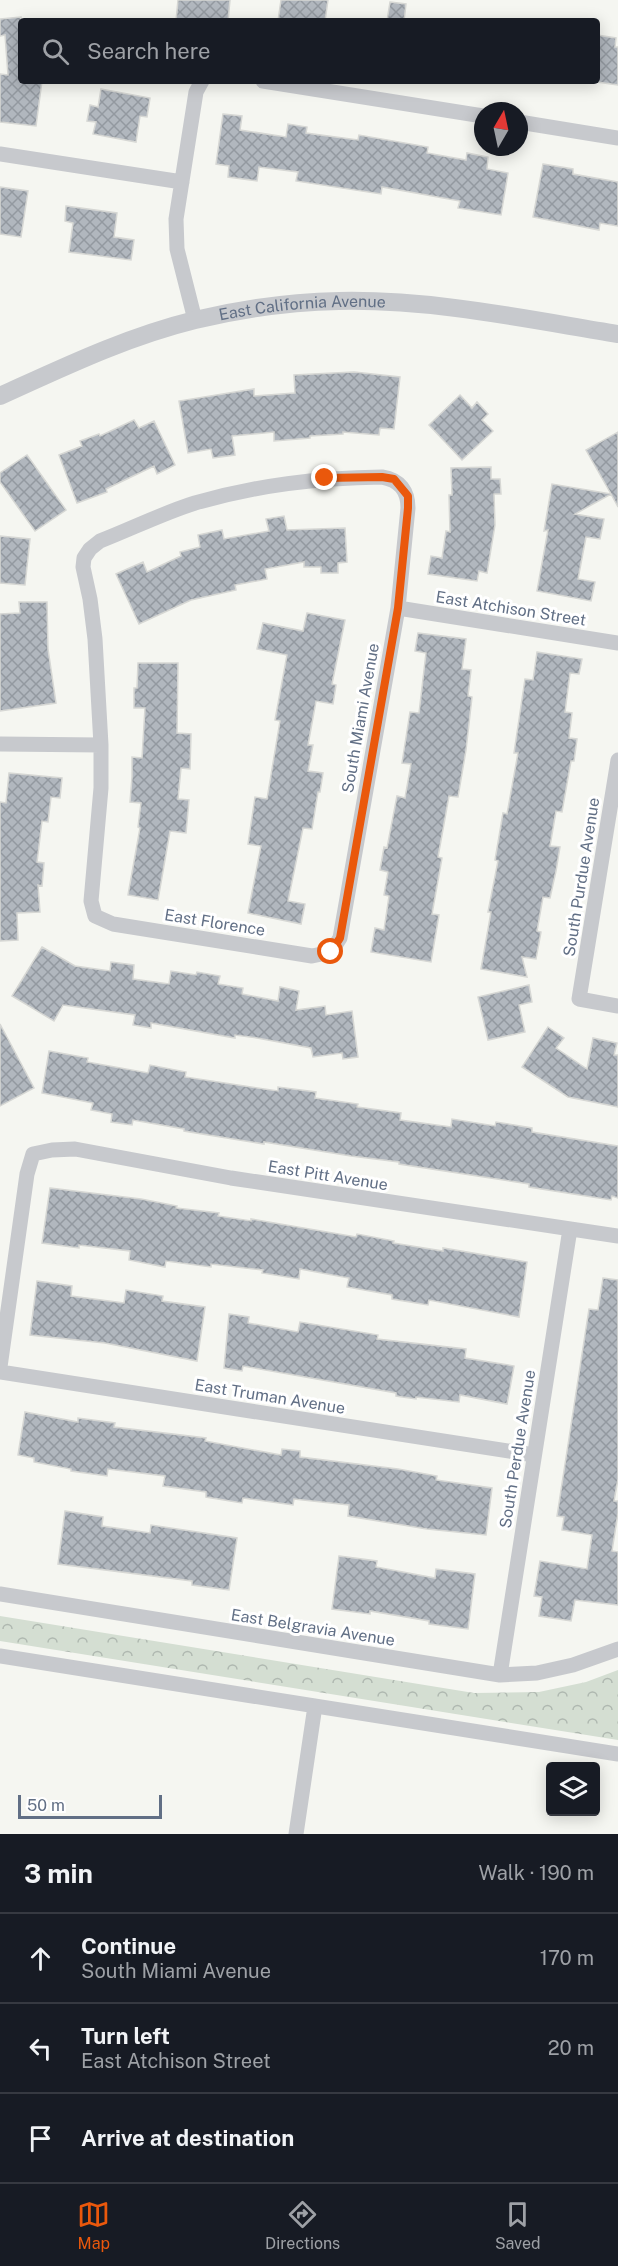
<!DOCTYPE html>
<meta charset="utf-8">
<style>
:root{--surface:#171b24;--page:#242831;--text:#f1f3f6;--muted:#9ea1a6;--line:#363941;--accent:#ea580c}
body{margin:0;font-family:"Public Sans",sans-serif;background:var(--page);color:var(--text)}
.controls{position:absolute;right:18px;bottom:18px;display:grid;overflow:hidden;border-radius:6px;box-shadow:0 3px 15px #0003}
.controls button{width:54px;height:54px;display:grid;place-items:center;padding:0;border:0;border-bottom:2px solid var(--line);background:var(--surface);color:var(--text);font:30px sans-serif}
.compass{position:absolute;left:474px;top:102px;width:54px;height:54px;border-radius:50%;background:var(--surface);box-shadow:0 3px 15px #0003;rotate:9deg}
.scale{position:absolute;left:18px;bottom:15px;width:144px;box-sizing:border-box;padding-left:6px;border:3px solid #616f85;border-top:0;font-size:16px;line-height:21px;white-space:nowrap;color:#616f85;-webkit-text-stroke:4px #fff;paint-order:stroke}
.stop{position:absolute;width:18px;height:18px;margin:-14px;border:4px solid #ea580c;border-radius:50%;background:#fff}
.stop.end{background:#ea580c;border-color:#fff;box-shadow:0 2px 6px #0008}
.list{margin:0;padding:0;list-style:none}
h2{display:flex;justify-content:space-between;align-items:center;height:78px;margin:0;padding:0 24px;font-size:26px}
h2 small{font-size:20px;font-weight:400;color:var(--muted)}
.list li{display:grid;grid-template-columns:39px 1fr auto;gap:18px;align-items:center;box-sizing:border-box;height:90px;padding:0 24px;border-top:2px solid var(--line)}
.list b{display:block;font-size:22px;white-space:nowrap}
.list p{margin:0;font-size:20px;white-space:nowrap;color:var(--muted)}
.list em{font-size:20px;font-style:normal;color:var(--muted)}
.icon{flex:none;width:33px;height:33px;fill:none;stroke:currentColor;stroke-width:2;stroke-linecap:round;stroke-linejoin:round}
.map{position:relative;flex:none;width:618px;height:1834px;overflow:hidden}
.search{position:absolute;background:var(--surface);box-shadow:0 3px 15px #0003;left:18px;right:18px;top:18px;height:66px;display:flex;align-items:center;gap:15px;box-sizing:border-box;padding:0 21px;border-radius:6px;color:var(--muted);font-size:22px}
.sheet{height:348px;background:var(--surface)}
nav{display:flex;justify-content:space-around;align-items:center;box-sizing:border-box;height:84px;border-top:2px solid var(--line);background:var(--surface);font-size:16px;color:var(--muted)}
nav a{display:grid;justify-items:center;gap:3px}
nav .on{color:var(--accent)}
.map>svg:first-child{display:block}
.park{fill:url(#park-crowns)}
.building{fill:url(#building-cross-hatch);stroke:#d6d7d4;stroke-width:1.5}
.lines{fill:none;stroke-linecap:round;stroke-linejoin:round}
.minor{stroke:#c7c9cd;stroke-width:15}
.tertiary{stroke:#c7c9cd;stroke-width:18}
.route{stroke:#ea580c;stroke-width:8}
.labels{text-anchor:middle;stroke-width:6;stroke-linejoin:round;paint-order:stroke}
.street-label{font-size:16px;fill:#616f85;stroke:#fff}
</style>
<div class="map">
<svg width="618" height="1834" viewBox="0 0 618 1834">
<defs>
<pattern id="park-crowns" width="20" height="18" patternUnits="userSpaceOnUse" patternTransform="scale(1.5)"><rect width="20" height="18" fill="#d4ded2"/><path d="M2 6a3 3 0 1 1 6 0M12 15a3 3 0 1 1 6 0" fill="none" stroke="#afb8b0"/></pattern>
<pattern id="building-cross-hatch" width="8" height="8" patternUnits="userSpaceOnUse" patternTransform="scale(1.5)"><rect width="8" height="8" fill="#b1b7be"/><path d="M0 0l8 8M0 8l8-8" fill="none" stroke="#9399a0"/></pattern>
</defs>
<rect width="100%" height="100%" fill="#f5f6f1"/>
<path class="park" d="M 0,1616 L 474,1693 L 539,1692 L 586,1682 L 618,1670 L 618,1740 L 0,1641 Z"/>
<path class="building" d="M 178,0 L 230,0 L 228,21 L 176,21 Z
M 281,0 L 328,0 L 325,21 L 278,21 Z
M 390,2 L 406,4 L 404,21 L 387,21 Z
M 21,17 L 21,81 L 42,81 L 36,126 L 0,122 L 0,74 L 8,75 L 5,35 L 0,36 L 0,19 Z
M 597,35 L 616,38 L 615,47 L 618,47 L 618,85 L 597,82 Z
M 101,89 L 150,98 L 147,117 L 140,116 L 136,142 L 93,134 L 96,122 L 87,121 L 90,105 L 98,107 Z
M 223,114 L 242,116 L 240,130 L 286,137 L 288,124 L 307,127 L 306,133 L 358,140 L 359,135 L 428,147 L 427,153 L 466,160 L 467,153 L 488,157 L 487,169 L 508,173 L 501,215 L 458,208 L 460,201 L 382,187 L 381,194 L 296,181 L 298,172 L 259,167 L 257,181 L 228,177 L 229,166 L 216,164 Z
M 543,164 L 573,169 L 573,174 L 618,182 L 618,226 L 600,223 L 599,230 L 533,217 Z
M 0,187 L 28,191 L 21,237 L 0,234 Z
M 66,206 L 117,213 L 114,237 L 134,240 L 131,260 L 69,252 L 73,223 L 65,221 Z
M 354,372 L 400,377 L 394,429 L 380,428 L 379,435 L 343,432 L 343,434 L 310,436 L 310,438 L 274,441 L 274,432 L 232,436 L 235,455 L 213,458 L 211,449 L 188,453 L 179,401 L 254,389 L 254,396 L 295,393 L 294,375 Z
M 460,395 L 472,408 L 477,402 L 488,414 L 482,420 L 493,431 L 462,460 L 429,425 Z
M 134,420 L 139,428 L 154,421 L 175,465 L 157,474 L 154,466 L 106,489 L 107,492 L 77,503 L 59,455 L 82,446 L 80,441 L 99,434 L 100,436 Z
M 618,432 L 618,507 L 611,494 L 575,514 L 604,519 L 600,539 L 586,537 L 578,579 L 595,582 L 591,601 L 537,591 L 548,530 L 544,531 L 552,484 L 611,494 L 586,450 Z
M 27,455 L 66,510 L 35,531 L 0,482 L 0,473 Z
M 491,467 L 491,479 L 500,479 L 501,494 L 494,494 L 495,525 L 487,573 L 479,571 L 477,581 L 428,574 L 431,556 L 442,558 L 446,531 L 450,532 L 449,495 L 452,495 L 451,468 Z
M 284,516 L 287,530 L 345,528 L 347,562 L 338,563 L 338,573 L 321,573 L 321,567 L 304,567 L 304,562 L 265,569 L 267,579 L 235,585 L 236,590 L 191,600 L 139,624 L 116,574 L 143,562 L 147,572 L 181,556 L 180,552 L 200,547 L 198,535 L 222,530 L 224,539 L 269,531 L 266,519 Z
M 0,536 L 30,539 L 25,585 L 0,583 Z
M 19,602 L 47,602 L 48,649 L 56,703 L 0,711 L 0,614 L 20,613 Z
M 307,613 L 345,620 L 332,684 L 336,685 L 333,704 L 316,701 L 308,745 L 313,745 L 308,771 L 323,773 L 320,792 L 318,792 L 312,829 L 303,828 L 288,901 L 305,904 L 301,924 L 248,913 L 261,846 L 248,844 L 255,797 L 267,799 L 280,721 L 275,720 L 287,655 L 257,649 L 263,623 L 303,631 Z
M 418,633 L 466,639 L 462,669 L 471,670 L 468,696 L 472,697 L 466,750 L 458,797 L 449,796 L 438,857 L 442,858 L 432,914 L 439,915 L 431,962 L 371,952 L 375,928 L 384,930 L 389,896 L 384,895 L 388,872 L 380,870 L 384,847 L 387,848 L 397,796 L 405,798 L 411,764 L 402,763 L 410,712 L 419,713 L 426,653 L 415,651 Z
M 537,652 L 582,659 L 579,674 L 570,673 L 565,712 L 572,713 L 569,738 L 577,739 L 574,761 L 571,761 L 562,812 L 556,811 L 550,846 L 560,847 L 556,871 L 550,898 L 543,897 L 537,931 L 541,932 L 536,959 L 522,957 L 527,977 L 481,969 L 491,912 L 488,912 L 498,861 L 495,860 L 503,813 L 507,814 L 518,753 L 514,753 L 525,679 L 533,680 Z
M 138,663 L 178,663 L 177,733 L 191,734 L 190,769 L 181,768 L 178,799 L 189,800 L 186,833 L 170,831 L 158,900 L 128,895 L 140,828 L 138,827 L 141,803 L 130,802 L 132,777 L 132,757 L 142,758 L 145,708 L 134,708 L 134,688 L 137,688 Z
M 9,773 L 62,778 L 60,798 L 51,797 L 48,822 L 42,821 L 37,862 L 44,863 L 42,886 L 38,885 L 40,912 L 17,913 L 18,940 L 0,941 L 0,802 L 6,803 Z
M 42,947 L 75,966 L 110,971 L 111,962 L 134,965 L 133,979 L 169,984 L 171,971 L 196,975 L 197,972 L 220,976 L 218,984 L 243,988 L 242,994 L 278,1001 L 280,987 L 299,991 L 296,1010 L 325,1006 L 326,1015 L 352,1011 L 358,1057 L 343,1059 L 342,1053 L 313,1057 L 311,1048 L 257,1038 L 235,1035 L 235,1038 L 151,1023 L 151,1028 L 133,1025 L 135,1015 L 63,1005 L 54,1021 L 12,996 Z
M 529,985 L 532,1002 L 519,1005 L 525,1032 L 488,1040 L 478,997 Z
M 0,1024 L 34,1088 L 0,1106 Z
M 548,1027 L 564,1038 L 556,1048 L 587,1069 L 593,1038 L 617,1043 L 614,1055 L 618,1055 L 618,1107 L 568,1097 L 522,1067 Z
M 49,1051 L 88,1058 L 87,1062 L 148,1073 L 150,1065 L 186,1072 L 185,1077 L 278,1091 L 278,1087 L 316,1092 L 315,1098 L 358,1104 L 357,1107 L 401,1113 L 400,1120 L 451,1127 L 452,1119 L 495,1126 L 496,1122 L 532,1128 L 532,1132 L 618,1146 L 618,1198 L 612,1196 L 611,1200 L 529,1187 L 529,1184 L 399,1164 L 399,1162 L 351,1156 L 264,1142 L 264,1144 L 184,1131 L 184,1129 L 133,1120 L 132,1125 L 111,1122 L 112,1114 L 91,1110 L 93,1103 L 42,1093 Z
M 50,1188 L 141,1199 L 177,1206 L 176,1208 L 219,1213 L 218,1216 L 251,1221 L 251,1219 L 356,1237 L 357,1234 L 394,1241 L 393,1243 L 443,1251 L 443,1248 L 527,1262 L 519,1317 L 429,1300 L 428,1305 L 392,1299 L 392,1295 L 347,1287 L 349,1278 L 300,1269 L 299,1279 L 262,1273 L 263,1270 L 211,1264 L 211,1267 L 166,1261 L 165,1267 L 129,1260 L 130,1251 L 79,1245 L 79,1248 L 42,1243 Z
M 603,1278 L 618,1280 L 618,1479 L 614,1501 L 618,1501 L 618,1513 L 612,1551 L 618,1552 L 618,1605 L 575,1600 L 571,1621 L 539,1616 L 542,1597 L 534,1596 L 540,1561 L 587,1569 L 592,1535 L 562,1530 L 564,1517 L 557,1516 L 589,1309 L 598,1310 Z
M 37,1281 L 72,1286 L 71,1296 L 124,1303 L 126,1290 L 163,1296 L 162,1301 L 205,1307 L 197,1361 L 105,1343 L 30,1335 Z
M 229,1314 L 249,1317 L 248,1323 L 298,1332 L 300,1322 L 378,1335 L 377,1339 L 466,1349 L 465,1358 L 514,1366 L 507,1404 L 460,1395 L 459,1402 L 416,1397 L 416,1399 L 396,1396 L 396,1393 L 243,1366 L 242,1371 L 224,1368 Z
M 25,1412 L 78,1422 L 78,1418 L 115,1423 L 114,1427 L 206,1438 L 205,1441 L 281,1455 L 282,1449 L 300,1451 L 300,1457 L 398,1469 L 437,1476 L 436,1480 L 492,1488 L 486,1535 L 427,1529 L 348,1516 L 349,1505 L 294,1499 L 293,1505 L 243,1498 L 242,1503 L 206,1497 L 206,1492 L 163,1486 L 165,1476 L 108,1469 L 107,1476 L 71,1471 L 71,1469 L 34,1462 L 34,1458 L 18,1455 Z
M 65,1511 L 103,1517 L 102,1526 L 150,1533 L 151,1525 L 237,1538 L 229,1590 L 192,1585 L 192,1581 L 58,1564 Z
M 339,1556 L 377,1561 L 376,1567 L 435,1578 L 436,1569 L 475,1574 L 468,1629 L 429,1624 L 429,1621 L 370,1611 L 370,1614 L 332,1609 Z"/>
<g class="lines">
<path class="minor" d="M 263,81 L 483,116
M 519,122 L 618,138
M 0,154 L 182,182
M 195,320 L 177,249 L 176,219 L 196,92 L 202,81
M 382,477 C 400,480 408,491 408,508 L 398,608 L 340,938 L 331,952 L 312,956 L 113,924 L 95,916 L 91,901 L 101,788 L 101,745 L 95,639 L 90,599 L 83,567 L 84,558 L 90,549 L 100,541 C 131,529 163,513 195,503 C 259,485 316,478 382,477 Z
M 398,608 L 618,643
M 0,744 L 101,745
M 618,760 L 579,999 L 618,1006
M 0,1367 L 27,1174 L 33,1154 L 52,1150 L 75,1149 L 231,1178 L 618,1236
M 0,1372 L 534,1455
M 0,1594 L 500,1675 L 537,1673 L 573,1665 L 618,1649
M 0,1656 L 618,1754
M 500,1675 L 570,1229
M 296,1834 L 315,1706"/>
<path class="tertiary" id="s1" d="M 0,396 C 64,367 126,337 195,320 C 241,309 291,302 339,301 C 432,299 526,319 618,334"/>
</g>
<g class="lines">
<path class="route" d="M 325,478 L 382,477 L 394,479 L 408,496 L 408,508 L 398,608 L 340,938 L 331,952"/>
</g>
<g class="labels">
<g class="street-label">
<text dy="6" stroke="none"><textPath href="#s1" startOffset="318">East California Avenue</textPath></text>
<text transform="translate(511 608) rotate(9)" y="6">East Atchison Street</text>
<text transform="translate(360 718) rotate(-80)" y="6">South Miami Avenue</text>
<text transform="translate(581 877) rotate(-81)" y="6">South Purdue Avenue</text>
<text transform="translate(215 922) rotate(9)" y="6">East Florence</text>
<text transform="translate(328 1175) rotate(9)" y="6">East Pitt Avenue</text>
<text transform="translate(270 1396) rotate(9)" y="6">East Truman Avenue</text>
<text transform="translate(517 1449) rotate(-81)" y="6">South Perdue Avenue</text>
<text transform="translate(313 1627) rotate(9)" y="6">East Belgravia Avenue</text>
</g>
</g>
</svg>
<div class="controls">
<button><svg class="icon" aria-label="layers" viewBox="0 0 24 24"><path d="M12 4l9 5-9 5-9-5zM3 14l9 5 9-5"/></svg></button>
</div>
<svg class="compass" viewBox="-18 -18 36 36"><path d="M0-13l5 13h-10z" fill="#e53935"/><path d="M0 13l5-13h-10z" fill="#9ea1a6"/></svg>
<div class="scale">50 m</div>
<div class="stop" style="left:331px;top:952px"></div>
<div class="stop end" style="left:325px;top:478px"></div>
<div class="search"><svg class="icon" aria-label="search" viewBox="0 0 24 24"><circle cx="10" cy="10" r="6"/><path d="M15 15l6 6"/></svg>Search here</div>
</div>
<section class="sheet">
<h2>3 min<small>Walk · 190 m</small></h2>
<ul class="list">
<li><svg class="icon" aria-label="ahead" viewBox="0 0 24 24"><path d="M12 20V5M6 11l6-6 6 6"/></svg><div><b>Continue</b><p>South Miami Avenue</p></div><em>170 m</em></li>
<li><svg class="icon" aria-label="left" viewBox="0 0 24 24"><path d="M17 20v-9H6M10 6l-5 5 5 5"/></svg><div><b>Turn left</b><p>East Atchison Street</p></div><em>20 m</em></li>
<li><svg class="icon" aria-label="arrive" viewBox="0 0 24 24"><path d="M6 21V4h12l-3 4 3 4H6"/></svg><div><b>Arrive at destination</b></div></li>
</ul>
</section>
<nav>
<a class="on"><svg class="icon" aria-label="map" viewBox="0 0 24 24"><path d="M3 6l6-2 6 2 6-2v14l-6 2-6-2-6 2zM9 4v14M15 6v14"/></svg>Map</a>
<a><svg class="icon" aria-label="directions" viewBox="0 0 24 24"><path d="M12 3l9 9-9 9-9-9zM9 14v-3h6M13 9l2 2-2 2"/></svg>Directions</a>
<a><svg class="icon" aria-label="saved" viewBox="0 0 24 24"><path d="M7 4h10v16l-5-4-5 4z"/></svg>Saved</a>
</nav>
